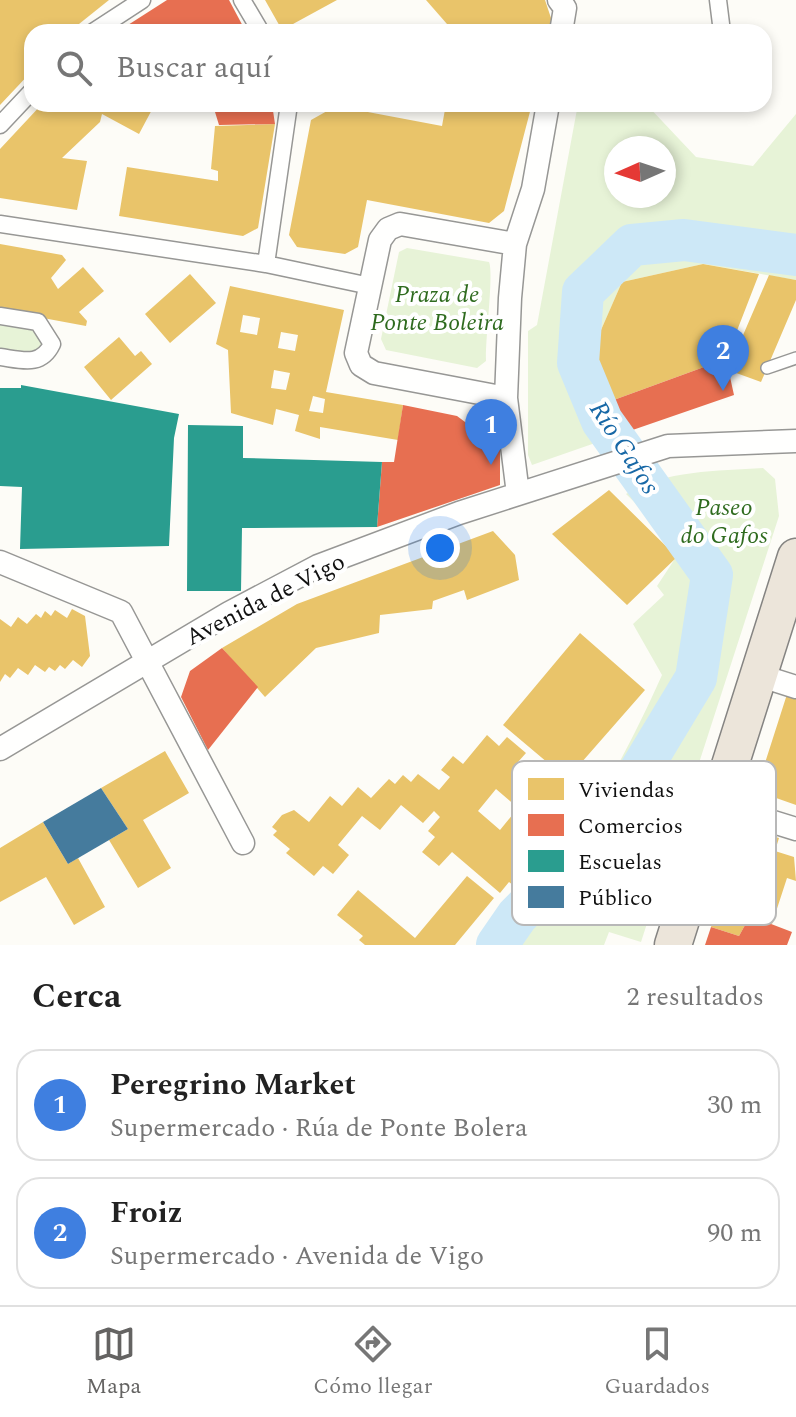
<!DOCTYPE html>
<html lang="es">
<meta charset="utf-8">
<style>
:root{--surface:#fff;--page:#f2f2f2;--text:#222;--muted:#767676;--line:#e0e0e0;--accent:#646362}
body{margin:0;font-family:Spectral,serif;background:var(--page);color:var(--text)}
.compass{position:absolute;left:604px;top:136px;width:72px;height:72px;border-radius:50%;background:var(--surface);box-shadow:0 4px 12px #0003;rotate:267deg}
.you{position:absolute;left:440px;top:548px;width:28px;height:28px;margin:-20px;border:6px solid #fff;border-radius:50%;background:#1a73e8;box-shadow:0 0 0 12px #1a73e833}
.badge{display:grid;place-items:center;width:52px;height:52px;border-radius:50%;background:var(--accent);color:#fff;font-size:26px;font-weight:700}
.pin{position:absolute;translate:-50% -66px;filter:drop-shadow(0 2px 4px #0008)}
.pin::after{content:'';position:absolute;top:42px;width:28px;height:24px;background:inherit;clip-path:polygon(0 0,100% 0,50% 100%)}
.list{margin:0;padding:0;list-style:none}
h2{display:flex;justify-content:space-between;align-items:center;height:104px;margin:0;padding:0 32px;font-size:34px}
h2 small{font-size:26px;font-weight:400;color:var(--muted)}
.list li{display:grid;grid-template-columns:52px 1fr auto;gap:24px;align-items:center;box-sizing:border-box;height:112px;margin:0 16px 16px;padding:0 16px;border:2px solid var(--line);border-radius:24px}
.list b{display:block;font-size:30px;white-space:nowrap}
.list p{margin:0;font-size:26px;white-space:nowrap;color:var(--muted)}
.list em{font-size:26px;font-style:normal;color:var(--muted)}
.icon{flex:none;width:44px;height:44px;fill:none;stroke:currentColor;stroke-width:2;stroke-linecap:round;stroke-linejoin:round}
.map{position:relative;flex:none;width:796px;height:945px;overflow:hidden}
.search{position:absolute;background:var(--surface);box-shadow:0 4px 12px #0003;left:24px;right:24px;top:24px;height:88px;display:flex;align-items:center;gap:20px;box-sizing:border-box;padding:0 28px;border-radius:24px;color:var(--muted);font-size:30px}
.sheet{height:360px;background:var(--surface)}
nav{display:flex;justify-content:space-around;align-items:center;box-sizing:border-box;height:112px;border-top:2px solid var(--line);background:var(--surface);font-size:22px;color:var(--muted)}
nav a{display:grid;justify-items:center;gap:4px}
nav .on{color:var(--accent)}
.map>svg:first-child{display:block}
.green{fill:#e7f3d7;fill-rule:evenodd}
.homes{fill:#e9c46a;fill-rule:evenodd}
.shops{fill:#e76f51}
.schools{fill:#2a9d8f}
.public{fill:#457b9d}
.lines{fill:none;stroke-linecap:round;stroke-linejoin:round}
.river{stroke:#cde8f7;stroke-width:42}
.service-casing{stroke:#979795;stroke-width:14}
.pedestrian-casing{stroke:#979795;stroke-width:19}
.minor-casing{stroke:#979795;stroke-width:25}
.trunk-casing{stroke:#858482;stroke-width:39}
.service{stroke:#fffffe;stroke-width:11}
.pedestrian{stroke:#fffffe;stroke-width:16}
.minor{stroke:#fffffe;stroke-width:22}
.trunk{stroke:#ece5da;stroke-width:36}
.labels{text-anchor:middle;stroke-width:8;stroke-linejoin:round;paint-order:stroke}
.park-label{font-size:24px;font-style:italic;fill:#2f6b1f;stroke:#fff}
.street-label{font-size:24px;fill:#111;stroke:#fff}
.water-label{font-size:26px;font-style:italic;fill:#1768a6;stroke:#fff}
.key{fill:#fff;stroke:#b8b8b8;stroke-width:2}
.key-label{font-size:22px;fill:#111}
</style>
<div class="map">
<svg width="796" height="945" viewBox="0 0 796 945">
<rect width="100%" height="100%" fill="#fdfcf7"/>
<path class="green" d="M 578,104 L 646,104 L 696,157 L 753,166 L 796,114 L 796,280 L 703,264 L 622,282 L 594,346 L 621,434 L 532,465 L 528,455 L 528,331 L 537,325 ZM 616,148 L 664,148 L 664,196 L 616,196 Z
M 407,248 L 489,262 C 494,273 485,340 486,361 L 477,368 L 386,350 L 381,339 L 399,252 Z
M 0,325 L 36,330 L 41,336 L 42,346 L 36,355 L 0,353 Z
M 763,468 L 775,479 L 779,516 L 641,942 L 609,932 L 604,945 L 476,945 L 516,898 L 523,903 C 586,828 622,764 662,675 L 633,624 L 664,595 L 657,586 L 682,548 L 626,494 C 664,470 718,471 763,468 Z"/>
<path class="homes" d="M 0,0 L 109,0 L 69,32 L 32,32 L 32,71 L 0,105 Z
M 265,0 L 337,0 L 282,30 Z
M 426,0 L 545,0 L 553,24 L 551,32 L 454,32 Z
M 42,104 L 155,104 L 139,134 L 102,114 L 100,122 L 62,158 L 87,161 L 77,210 L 0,198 L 0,149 Z
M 446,104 L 532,104 L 504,211 L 489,223 L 367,200 L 358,247 L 345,254 L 297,247 L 289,235 L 311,120 L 336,106 L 442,126 Z
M 275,124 L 258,228 L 243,236 L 119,216 L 127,167 L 218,181 L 218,171 L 211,169 L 215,126 Z
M 0,244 L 62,255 L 66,260 L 51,278 L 58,289 L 83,267 L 104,291 L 79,312 L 87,321 L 86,326 L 0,310 Z
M 703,264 L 759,274 L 726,359 L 611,401 L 594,346 L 622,282 Z
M 190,274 L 216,303 L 170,343 L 145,314 Z
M 769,275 L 796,280 L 796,300 L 761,382 L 728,370 Z
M 230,286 L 344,310 L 326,392 L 403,405 L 398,440 L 320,427 L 320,439 L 295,431 L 299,415 L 276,409 L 273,425 L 231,413 L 228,350 L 216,344 ZM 243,315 L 260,318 L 257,335 L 240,332 ZM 281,332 L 298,335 L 295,351 L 278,348 ZM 274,370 L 290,373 L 286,390 L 271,388 ZM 313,396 L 325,399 L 323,413 L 309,411 Z
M 119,337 L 135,356 L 141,351 L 152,364 L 111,400 L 84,367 Z
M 609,490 L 677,557 L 627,605 L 552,534 Z
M 493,531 L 515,555 L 519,580 L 467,600 L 464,590 L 433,601 L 432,609 L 380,615 L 379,633 L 316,648 L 265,697 L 222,648 L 297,604 Z
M 72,609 L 85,616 L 90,656 L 82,667 L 73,660 L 65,669 L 60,665 L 55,671 L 49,667 L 45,672 L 35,665 L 28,675 L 18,668 L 10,678 L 5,674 L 0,682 L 0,619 L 11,627 L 18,617 L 27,624 L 36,614 L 41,618 L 45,611 L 51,616 L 55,610 L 67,618 Z
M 580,633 L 645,690 L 567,779 L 503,725 Z
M 789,688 L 796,690 L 796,805 L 756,791 Z
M 487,735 L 499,746 L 507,737 L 526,753 L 518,762 L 556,793 L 542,809 L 558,823 L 528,859 L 536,866 L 518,889 L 509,882 L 500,893 L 452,852 L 439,866 L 422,852 L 435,837 L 428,831 L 440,817 L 434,811 L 423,823 L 401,805 L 380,830 L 362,816 L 338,845 L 349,855 L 333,874 L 323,866 L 314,876 L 286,853 L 290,849 L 273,835 L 277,831 L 272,827 L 282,815 L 294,810 L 309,822 L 330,796 L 342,806 L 358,787 L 371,798 L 389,779 L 395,784 L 403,775 L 411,782 L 418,774 L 439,790 L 450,777 L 441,770 L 453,756 L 463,764 ZM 496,789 L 518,808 L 500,830 L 478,811 Z
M 165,751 L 189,793 L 143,820 L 171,868 L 138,888 L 109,840 L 128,829 L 101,788 Z
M 43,822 L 68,864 L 78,858 L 105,907 L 74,925 L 46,877 L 0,902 L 0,848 Z
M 753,830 L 779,838 L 775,851 L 794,857 L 796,881 L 787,878 L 772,924 L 750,916 L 739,936 L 711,927 L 738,841 Z
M 467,876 L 494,898 L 455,945 L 365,945 L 359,940 L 363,936 L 337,915 L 358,890 L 415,938 Z"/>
<path class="shops" d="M 167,0 L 229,0 L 246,32 L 117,32 Z
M 225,104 L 272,104 L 275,124 L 219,125 L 215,112 L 225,111 Z
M 726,359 L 734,395 L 621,434 L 611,401 Z
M 403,405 L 457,416 L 500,448 L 500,485 L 377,527 L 382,462 L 394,462 Z
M 222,648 L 258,687 L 208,750 L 181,697 L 190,671 Z
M 750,916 L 792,932 L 787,945 L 705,945 L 711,927 L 739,936 Z"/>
<path class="schools" d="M 21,385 L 179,414 L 174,438 L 169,546 L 20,549 L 22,487 L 0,486 L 0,388 L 21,388 Z
M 188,425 L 243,426 L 243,458 L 382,462 L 377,527 L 242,528 L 241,591 L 187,591 Z"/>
<path class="public" d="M 101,788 L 128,829 L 68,864 L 43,822 Z"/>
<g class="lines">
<path class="river" d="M 497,945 L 517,916 L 608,824 L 696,678 L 712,575 L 602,421 L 578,363 L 583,292 L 632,245 L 684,240 L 796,255"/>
<g class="service-casing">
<path id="service" d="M 767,368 L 796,358"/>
</g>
<g class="pedestrian-casing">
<path id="pedestrian" d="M 242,0 L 261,32
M 718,0 L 722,32
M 93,32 L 142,0
M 0,125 L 32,91
M 0,224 L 266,264 L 370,286
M 266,264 L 289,104
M 0,316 L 38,322 L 52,344 C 41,367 22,360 0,357"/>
</g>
<g class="minor-casing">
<path id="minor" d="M 559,0 L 565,8 L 561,32
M 506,398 L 374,373 L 361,365 L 356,353 L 380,240 L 388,229 L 400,224 L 515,244
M 518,494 L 506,398 L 510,298 L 515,244 L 533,189 L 548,104
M 0,562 L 121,612 L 243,843
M 758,675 L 796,687
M 0,749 L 229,613 L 318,566 L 459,513 L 668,446 L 796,441
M 718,805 L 796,829"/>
</g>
<g class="trunk-casing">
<path id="trunk" d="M 673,945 L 796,557"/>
</g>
<use href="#service" class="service"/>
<use href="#pedestrian" class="pedestrian"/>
<use href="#minor" class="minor"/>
<use href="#trunk" class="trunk"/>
</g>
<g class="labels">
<g class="park-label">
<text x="437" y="302">Praza de<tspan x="437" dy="28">Ponte Boleira</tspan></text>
<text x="724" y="515">Paseo<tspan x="724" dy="28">do Gafos</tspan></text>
</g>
<g class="street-label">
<text transform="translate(265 599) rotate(-27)" y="8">Avenida de Vigo</text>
</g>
<g class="water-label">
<text transform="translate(625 447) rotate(57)" y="9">Río Gafos</text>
</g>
</g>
<rect x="512" y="761" width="264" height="164" rx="12" class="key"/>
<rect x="528" y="778" width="36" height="22" fill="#e9c46a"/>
<rect x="528" y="814" width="36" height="22" fill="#e76f51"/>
<rect x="528" y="850" width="36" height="22" fill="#2a9d8f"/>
<rect x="528" y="886" width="36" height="22" fill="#457b9d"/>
<g class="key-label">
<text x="578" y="797">Viviendas</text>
<text x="578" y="833">Comercios</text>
<text x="578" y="869">Escuelas</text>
<text x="578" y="905">Público</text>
</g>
</svg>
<svg class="compass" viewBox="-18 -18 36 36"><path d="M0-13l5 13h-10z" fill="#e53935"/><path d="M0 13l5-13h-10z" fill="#767676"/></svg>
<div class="you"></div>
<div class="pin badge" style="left:491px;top:465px;background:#3f7fe0">1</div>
<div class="pin badge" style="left:723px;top:391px;background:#3f7fe0">2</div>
<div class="search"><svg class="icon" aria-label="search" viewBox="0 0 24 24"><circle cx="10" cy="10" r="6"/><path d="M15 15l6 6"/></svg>Buscar aquí</div>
</div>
<section class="sheet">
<h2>Cerca<small>2 resultados</small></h2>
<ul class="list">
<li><span class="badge" style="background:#3f7fe0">1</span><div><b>Peregrino Market</b><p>Supermercado · Rúa de Ponte Bolera</p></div><em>30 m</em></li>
<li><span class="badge" style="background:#3f7fe0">2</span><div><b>Froiz</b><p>Supermercado · Avenida de Vigo</p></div><em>90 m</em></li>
</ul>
</section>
<nav>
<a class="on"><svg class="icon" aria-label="map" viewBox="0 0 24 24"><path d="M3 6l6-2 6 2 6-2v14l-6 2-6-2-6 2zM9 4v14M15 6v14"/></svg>Mapa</a>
<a><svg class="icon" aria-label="directions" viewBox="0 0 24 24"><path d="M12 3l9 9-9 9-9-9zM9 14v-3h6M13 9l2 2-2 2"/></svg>Cómo llegar</a>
<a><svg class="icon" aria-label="saved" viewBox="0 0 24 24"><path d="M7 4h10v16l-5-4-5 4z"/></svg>Guardados</a>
</nav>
